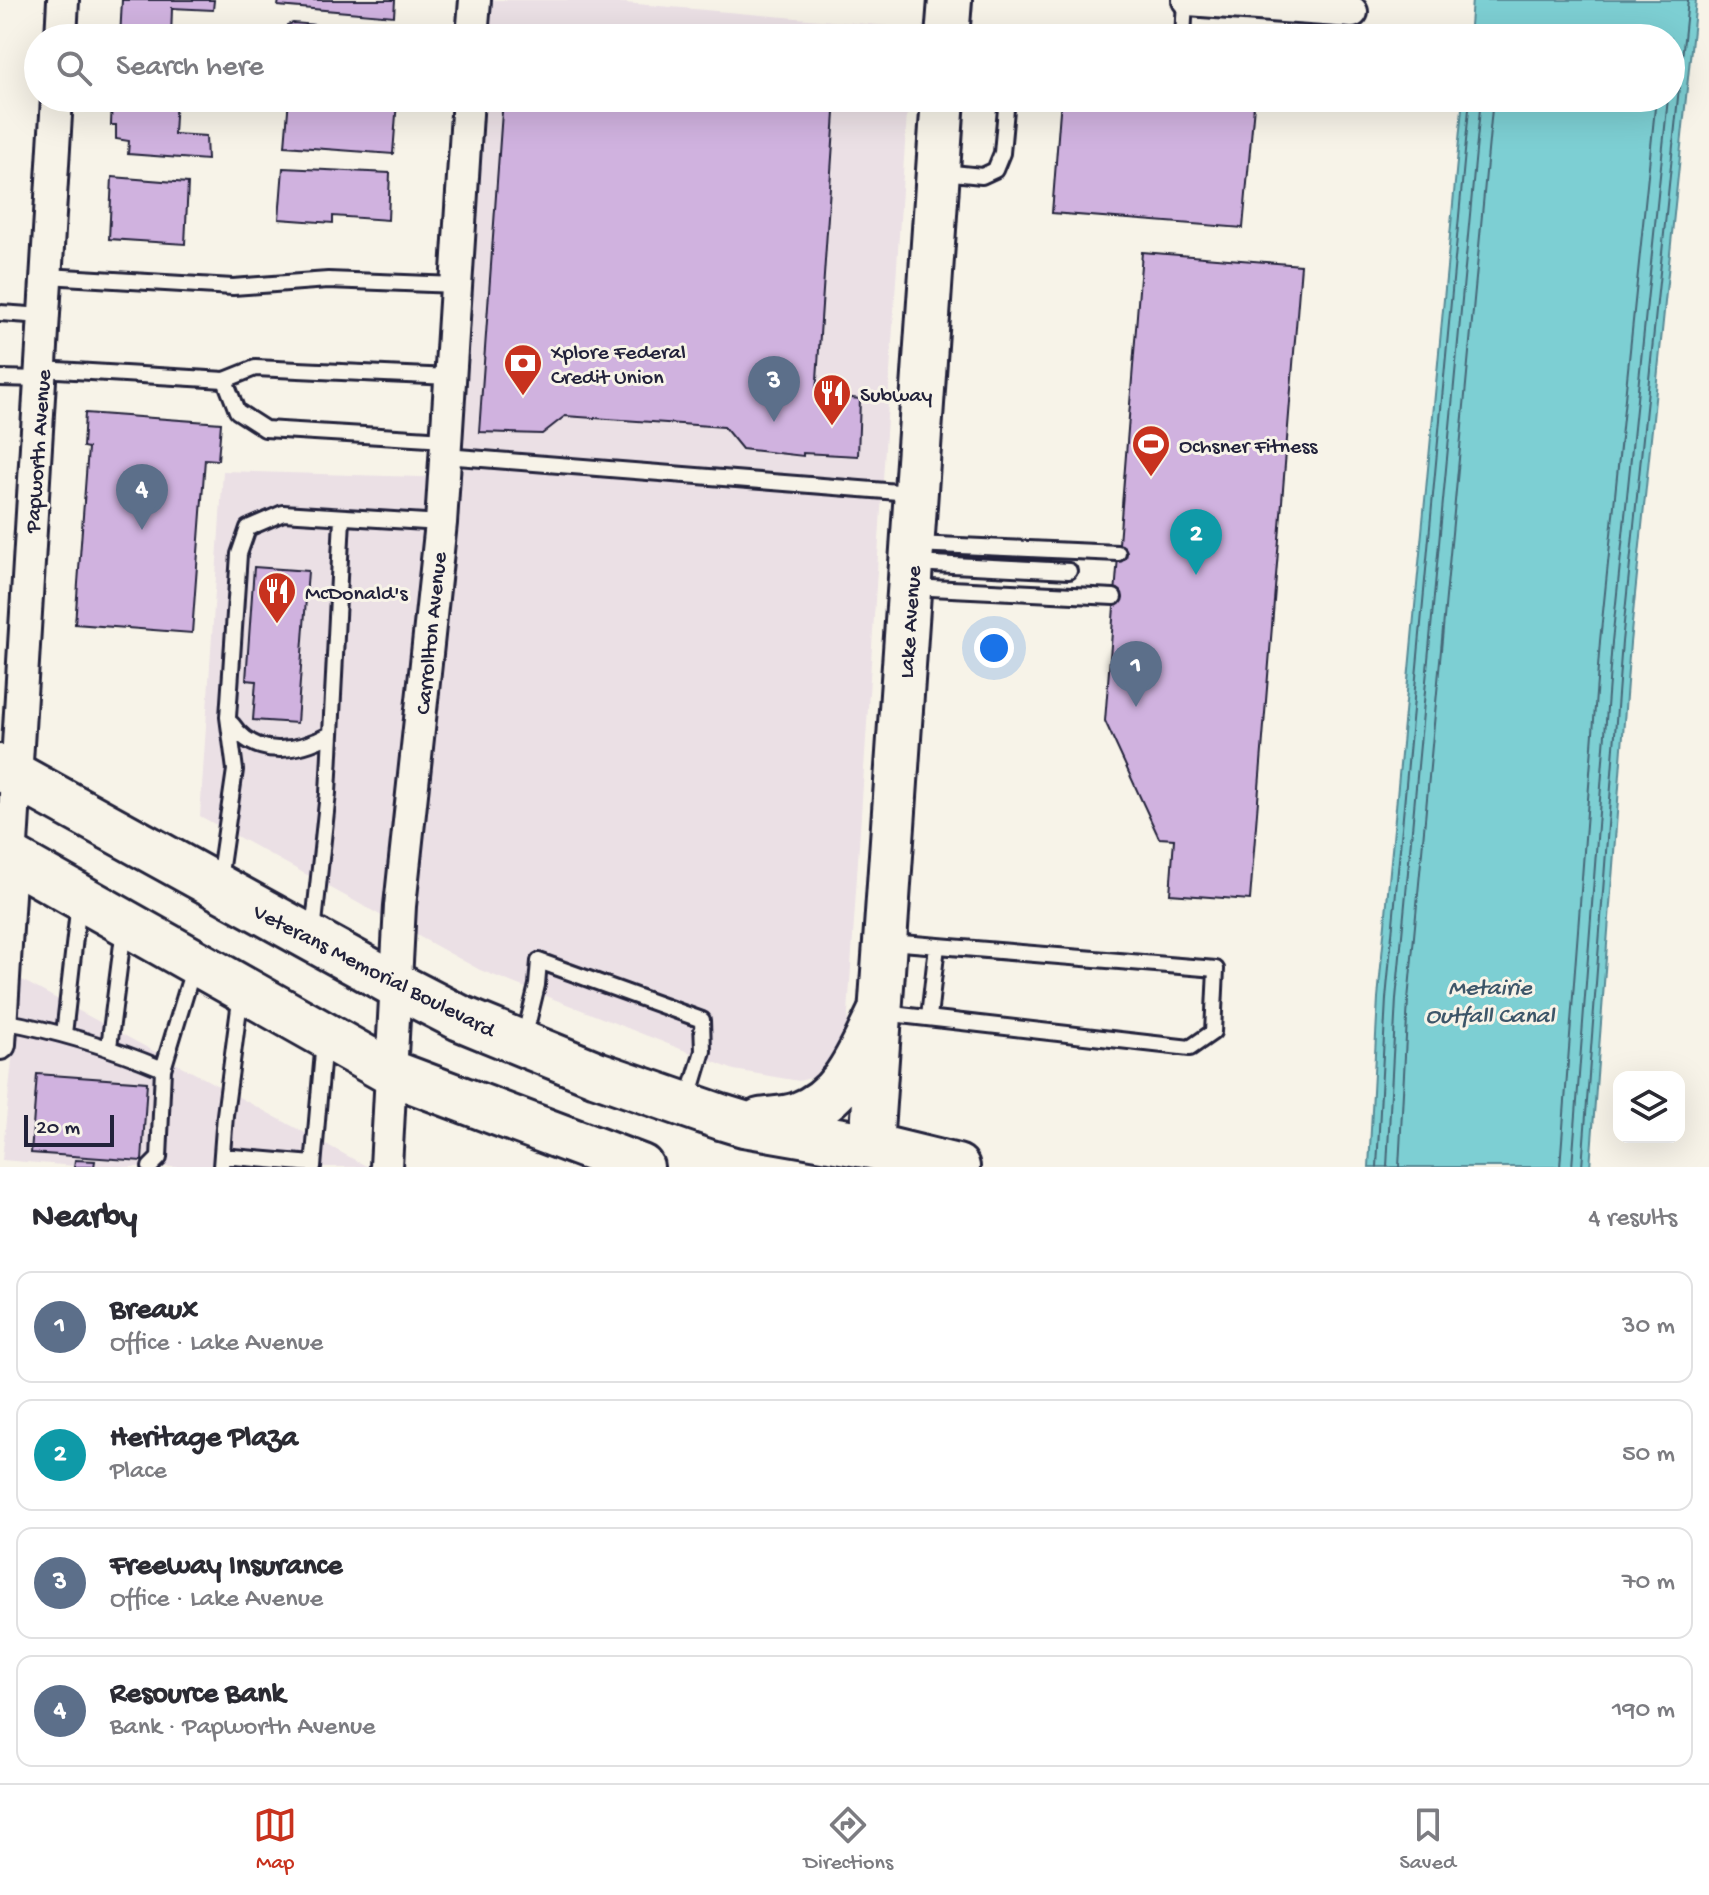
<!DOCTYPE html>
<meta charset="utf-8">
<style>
:root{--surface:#fff;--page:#f7f7f7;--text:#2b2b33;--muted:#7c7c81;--line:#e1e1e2;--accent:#c8321e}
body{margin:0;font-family:"Gochi Hand",sans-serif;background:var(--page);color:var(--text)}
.controls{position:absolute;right:24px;bottom:24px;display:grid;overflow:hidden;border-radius:16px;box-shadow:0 8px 32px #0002}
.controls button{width:72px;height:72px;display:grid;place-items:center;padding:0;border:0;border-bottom:2px solid var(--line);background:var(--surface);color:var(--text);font:40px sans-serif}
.scale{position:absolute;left:24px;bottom:20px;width:90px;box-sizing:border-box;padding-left:8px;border:4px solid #22223b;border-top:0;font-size:22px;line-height:28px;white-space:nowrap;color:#22223b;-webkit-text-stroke:6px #f7f3e8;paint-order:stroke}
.you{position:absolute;left:994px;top:648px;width:28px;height:28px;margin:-20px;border:6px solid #fff;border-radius:50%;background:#1a73e8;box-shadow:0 0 0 12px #1a73e833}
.badge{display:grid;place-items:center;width:52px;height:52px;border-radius:50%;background:var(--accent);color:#fff;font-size:26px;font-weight:700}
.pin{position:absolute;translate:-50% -66px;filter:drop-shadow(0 2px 4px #0008)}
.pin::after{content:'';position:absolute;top:42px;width:28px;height:24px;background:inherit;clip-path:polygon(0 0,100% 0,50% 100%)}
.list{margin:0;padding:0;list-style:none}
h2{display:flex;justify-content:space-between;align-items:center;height:104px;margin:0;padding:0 32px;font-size:34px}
h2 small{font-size:26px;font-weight:400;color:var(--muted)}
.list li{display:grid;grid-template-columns:52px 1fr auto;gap:24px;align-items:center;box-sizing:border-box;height:112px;margin:0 16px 16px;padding:0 16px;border:2px solid var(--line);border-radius:16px}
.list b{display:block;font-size:30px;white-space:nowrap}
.list p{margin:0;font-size:26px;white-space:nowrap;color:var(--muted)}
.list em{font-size:26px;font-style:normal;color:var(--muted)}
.icon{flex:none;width:44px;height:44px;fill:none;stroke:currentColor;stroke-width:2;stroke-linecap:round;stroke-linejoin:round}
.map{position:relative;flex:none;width:1709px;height:1167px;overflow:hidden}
.search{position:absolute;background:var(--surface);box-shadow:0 8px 32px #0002;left:24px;right:24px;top:24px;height:88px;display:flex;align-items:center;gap:20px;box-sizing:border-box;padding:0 28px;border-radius:44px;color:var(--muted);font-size:30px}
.sheet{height:616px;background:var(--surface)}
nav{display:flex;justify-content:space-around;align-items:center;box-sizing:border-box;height:112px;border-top:2px solid var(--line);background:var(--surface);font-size:22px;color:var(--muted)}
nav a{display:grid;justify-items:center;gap:4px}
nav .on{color:var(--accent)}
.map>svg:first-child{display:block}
.built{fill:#ebe0e5}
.water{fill:#7dcfd3;stroke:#598a96;stroke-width:2}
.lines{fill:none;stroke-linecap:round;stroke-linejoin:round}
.shore{stroke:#466778;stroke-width:2}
.building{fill:#d0b2df;stroke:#22223b;stroke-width:2}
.lane-casing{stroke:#22223b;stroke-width:20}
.street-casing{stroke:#22223b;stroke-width:36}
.secondary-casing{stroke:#22223b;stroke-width:48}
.primary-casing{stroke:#22223b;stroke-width:50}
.lane{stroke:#f7f3e8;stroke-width:14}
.street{stroke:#f7f3e8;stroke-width:30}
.secondary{stroke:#f7f3e8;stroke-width:42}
.primary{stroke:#f7f3e8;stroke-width:44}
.labels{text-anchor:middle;stroke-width:6;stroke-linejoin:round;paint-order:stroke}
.poi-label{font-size:22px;fill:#22223b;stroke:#f7f3e8;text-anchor:start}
.street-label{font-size:22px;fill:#22223b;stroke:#f7f3e8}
.water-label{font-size:24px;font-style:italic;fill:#3d5669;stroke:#f7f3e8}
</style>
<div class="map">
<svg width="1709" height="1167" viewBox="0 0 1709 1167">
<rect width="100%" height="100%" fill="#f7f3e8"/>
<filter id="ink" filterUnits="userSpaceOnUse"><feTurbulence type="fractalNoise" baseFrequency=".0125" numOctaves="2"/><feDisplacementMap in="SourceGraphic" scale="16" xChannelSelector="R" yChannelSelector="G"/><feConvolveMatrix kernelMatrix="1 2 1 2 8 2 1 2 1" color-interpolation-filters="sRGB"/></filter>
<g filter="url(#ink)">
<path class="built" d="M 490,0 L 591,0 L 912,28 L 911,38 L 487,38 Z
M 483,98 L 908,98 L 846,1044 L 829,1073 L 799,1081 L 734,1070 L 480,970 L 200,816 L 223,471 L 454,478 Z
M 20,979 L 368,1167 L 87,1167 L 2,1160 Z"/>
<path class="water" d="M 1472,0 L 1696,0 L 1630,643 L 1590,1167 L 1369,1167 L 1378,998 L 1463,98 L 1671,98 L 1671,38 L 1469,38 Z"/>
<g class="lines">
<path class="shore" d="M 1377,1167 L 1386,999 L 1470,98
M 1387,1167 L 1396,999 L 1481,98
M 1399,1167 L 1408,1000 L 1493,98
M 1560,1167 L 1600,641 L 1656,98
M 1572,1167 L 1612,642 L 1668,98
M 1582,1167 L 1622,642 L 1688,0"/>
</g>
<path class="building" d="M 122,0 L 214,0 L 213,10 L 172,8 L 171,38 L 120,38 Z
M 279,0 L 395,0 L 394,16 L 278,6 Z
M 293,23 L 340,27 L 340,23 L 348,23 L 347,28 L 401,32 L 400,38 L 292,38 L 286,36 L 287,25 Z
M 112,98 L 176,98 L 174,134 L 206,136 L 207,160 L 128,154 L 129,141 L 116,139 L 116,125 L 111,125 Z
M 289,98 L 397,101 L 393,154 L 285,146 Z
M 503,98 L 836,98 L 816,394 L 860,399 L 858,456 L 803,453 L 803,456 L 742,449 L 724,427 L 565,416 L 542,434 L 479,432 Z
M 1061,98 L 1168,98 L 1254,105 L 1243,228 L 1052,213 Z
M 283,168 L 390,173 L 388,220 L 333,216 L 333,223 L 279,219 Z
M 112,177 L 188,183 L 185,244 L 109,239 Z
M 1142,252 L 1301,265 L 1250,900 L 1170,894 L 1174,839 L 1159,838 L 1105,721 Z
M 85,413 L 221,423 L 218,460 L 205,459 L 192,633 L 75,624 L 88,448 L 83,447 Z
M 254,567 L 308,571 L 297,723 L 253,720 L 256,681 L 246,680 Z
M 37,1074 L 147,1082 L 142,1161 L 31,1153 Z
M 75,1160 L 95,1161 L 94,1167 L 74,1167 Z"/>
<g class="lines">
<g class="lane-casing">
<path id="lane" d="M 1183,38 L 1185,0
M 943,172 L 982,176 L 995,170 L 1002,153 L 1007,98
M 47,276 L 233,287 L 328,280 L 456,285
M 0,313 L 44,316
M 41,369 L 225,380 L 255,368 L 450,377
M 0,378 L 41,379
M 225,380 L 237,411 L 265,429 L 446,440
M 445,456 L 911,493
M 915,544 L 1118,553
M 913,563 L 1069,571
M 911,587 L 1114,597
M 232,724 C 255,759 298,752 331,734
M 219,880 L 235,770 L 228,717 L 239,554 L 248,528 L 283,513 L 441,523
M 313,933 L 328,793 L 342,519
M 883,1013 L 1190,1048 L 1213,1032 L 1216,969 L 890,942
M 929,1017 L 937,946
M 2,1021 C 58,1031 110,1047 163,1069 L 159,1158 L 150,1167
M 64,1034 L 79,902
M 524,1039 L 537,985 L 539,961 L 702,1020 L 703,1051 L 688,1101
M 109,1047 L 124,928
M 163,1069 L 194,966
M 222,1156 L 313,1164
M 221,1167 L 225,1115 L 241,993
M 313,1167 L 324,1040"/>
</g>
<g class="street-casing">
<path id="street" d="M 1188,0 L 1352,12
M 61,38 L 63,0
M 472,38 L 475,0
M 0,1044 L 57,98
M 386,1167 L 400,906 L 441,523 L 468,98"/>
</g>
<g class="secondary-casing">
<path id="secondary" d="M 947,38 L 950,0
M 871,1146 L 943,98"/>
</g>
<g class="primary-casing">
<path id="primary" d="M 0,767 L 396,985 L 460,1018 L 597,1074 L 721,1117 L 744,1124 L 871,1146 L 957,1167
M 0,852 L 392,1073 L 641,1167
M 760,1121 C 773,1119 787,1119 798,1115 C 845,1097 859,1055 880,1013"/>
</g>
<use href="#lane" class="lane"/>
<use href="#street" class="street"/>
<use href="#secondary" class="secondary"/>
<use href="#primary" class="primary"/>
</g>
</g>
<defs>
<g id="bank-pin" transform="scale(2)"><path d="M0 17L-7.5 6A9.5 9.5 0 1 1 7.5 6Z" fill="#c8321e" stroke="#f7f3e8"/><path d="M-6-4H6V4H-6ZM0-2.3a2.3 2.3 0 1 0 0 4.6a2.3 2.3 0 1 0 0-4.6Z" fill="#fff"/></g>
<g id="restaurant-pin" transform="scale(2)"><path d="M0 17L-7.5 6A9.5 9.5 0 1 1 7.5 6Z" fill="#c8321e" stroke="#f7f3e8"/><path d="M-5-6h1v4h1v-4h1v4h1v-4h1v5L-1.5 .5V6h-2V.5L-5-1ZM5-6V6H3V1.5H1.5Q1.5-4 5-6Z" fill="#fff"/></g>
<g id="stadium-pin" transform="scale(2)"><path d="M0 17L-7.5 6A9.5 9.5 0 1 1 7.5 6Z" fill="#c8321e" stroke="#f7f3e8"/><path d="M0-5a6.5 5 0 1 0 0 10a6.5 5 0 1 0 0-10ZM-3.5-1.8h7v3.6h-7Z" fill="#fff"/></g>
</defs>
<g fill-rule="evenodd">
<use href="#bank-pin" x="523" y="363"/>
<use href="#restaurant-pin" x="832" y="393"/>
<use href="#stadium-pin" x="1151" y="444"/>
<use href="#restaurant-pin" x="277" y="591"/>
</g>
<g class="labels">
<g class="poi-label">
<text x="551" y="358">Xplore Federal<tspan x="551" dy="25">Credit Union</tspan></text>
<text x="860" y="401">Subway</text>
<text x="1179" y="452">Ochsner Fitness</text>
<text x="305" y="599">McDonald's</text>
</g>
<g class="street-label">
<text transform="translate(36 451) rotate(-86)" y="8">Papworth Avenue</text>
<text transform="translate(908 622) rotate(-86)" y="8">Lake Avenue</text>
<text transform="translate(429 633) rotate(-84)" y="8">Carrollton Avenue</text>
<text transform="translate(375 969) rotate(27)" y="8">Veterans Memorial Boulevard</text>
</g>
<g class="water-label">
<text x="1490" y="994">Metairie<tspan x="1490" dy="28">Outfall Canal</tspan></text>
</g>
</g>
</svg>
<div class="controls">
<button><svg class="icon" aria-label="layers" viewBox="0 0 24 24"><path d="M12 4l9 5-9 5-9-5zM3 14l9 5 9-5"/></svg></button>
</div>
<div class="scale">20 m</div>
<div class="you"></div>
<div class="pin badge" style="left:1136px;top:707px;background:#5c6f8a">1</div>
<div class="pin badge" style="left:1196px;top:575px;background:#0f9aa8">2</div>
<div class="pin badge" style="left:774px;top:422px;background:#5c6f8a">3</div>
<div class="pin badge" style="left:142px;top:530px;background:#5c6f8a">4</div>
<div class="search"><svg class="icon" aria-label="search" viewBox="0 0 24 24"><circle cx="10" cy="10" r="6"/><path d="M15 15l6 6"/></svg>Search here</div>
</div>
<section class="sheet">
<h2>Nearby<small>4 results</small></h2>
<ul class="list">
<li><span class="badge" style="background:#5c6f8a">1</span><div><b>Breaux</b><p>Office · Lake Avenue</p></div><em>30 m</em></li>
<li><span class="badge" style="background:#0f9aa8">2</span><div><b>Heritage Plaza</b><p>Place</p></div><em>50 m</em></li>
<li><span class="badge" style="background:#5c6f8a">3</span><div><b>Freeway Insurance</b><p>Office · Lake Avenue</p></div><em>70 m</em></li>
<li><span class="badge" style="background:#5c6f8a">4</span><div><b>Resource Bank</b><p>Bank · Papworth Avenue</p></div><em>190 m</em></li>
</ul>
</section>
<nav>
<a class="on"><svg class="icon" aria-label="map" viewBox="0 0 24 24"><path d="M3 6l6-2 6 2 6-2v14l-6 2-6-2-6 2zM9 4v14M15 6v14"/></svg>Map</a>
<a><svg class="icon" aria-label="directions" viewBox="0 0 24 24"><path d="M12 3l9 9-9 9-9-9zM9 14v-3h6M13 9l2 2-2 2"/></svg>Directions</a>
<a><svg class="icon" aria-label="saved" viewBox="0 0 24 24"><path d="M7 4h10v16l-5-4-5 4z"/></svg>Saved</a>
</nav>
